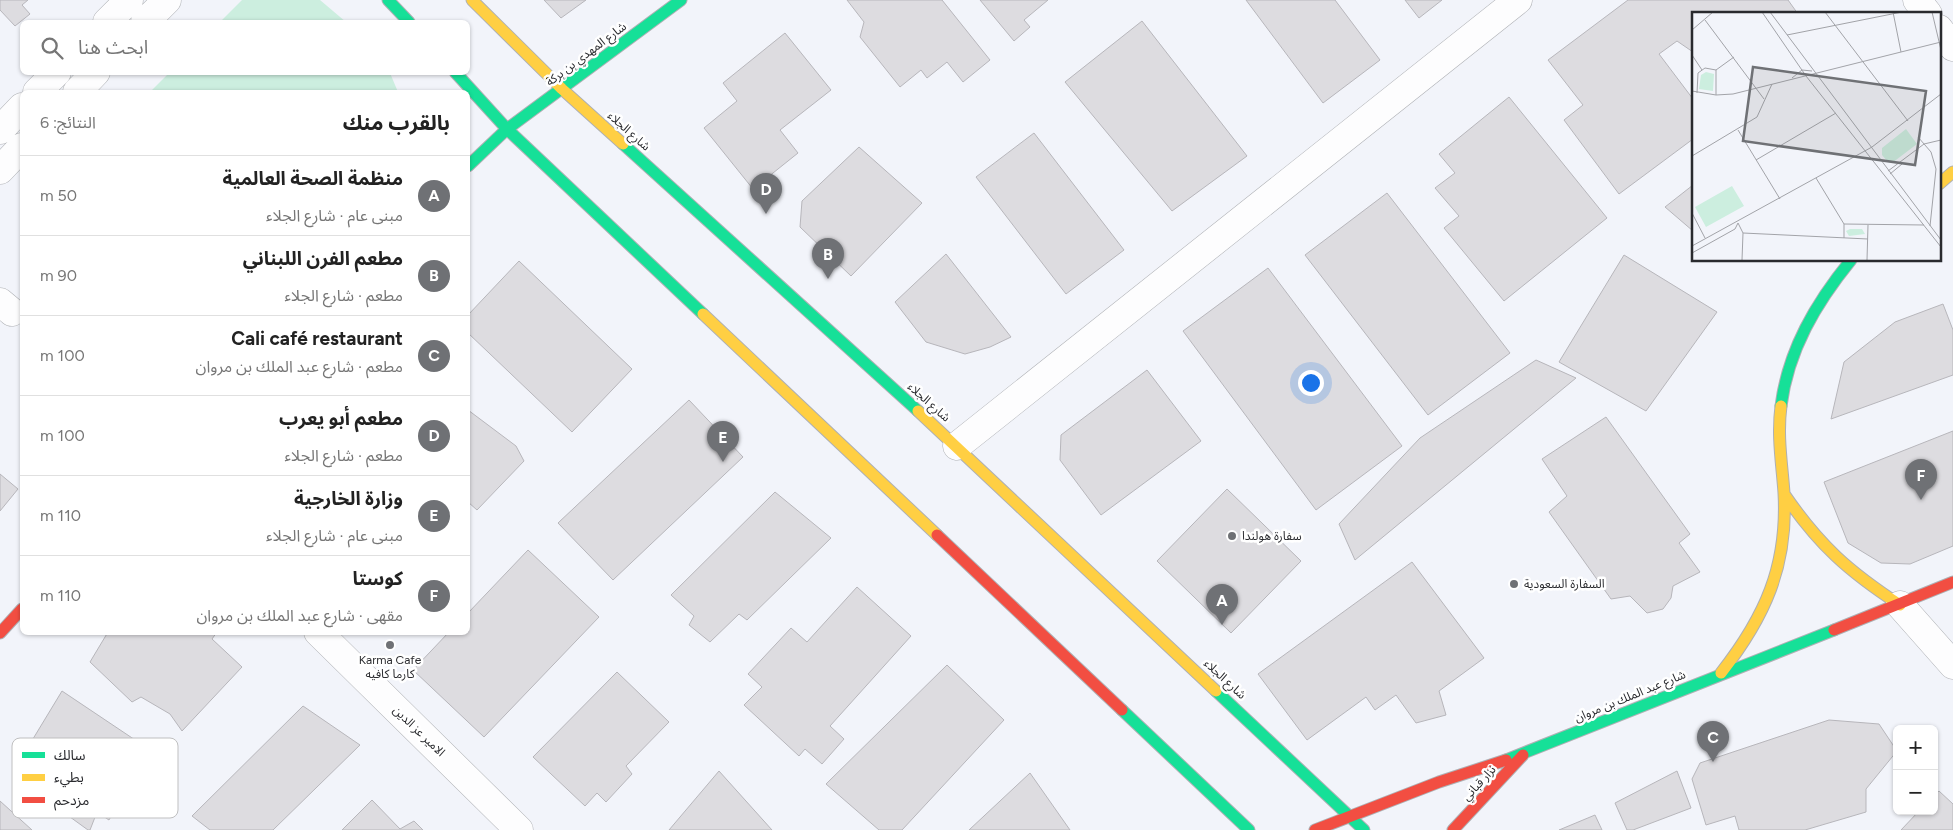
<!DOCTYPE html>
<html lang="ar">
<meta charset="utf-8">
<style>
:root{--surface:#fff;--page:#f6f6f6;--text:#222;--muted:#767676;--line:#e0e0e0;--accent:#6f7175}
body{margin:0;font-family:Figtree,"Noto Sans Arabic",sans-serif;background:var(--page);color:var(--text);direction:rtl}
.controls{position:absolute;right:15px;bottom:15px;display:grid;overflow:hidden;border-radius:8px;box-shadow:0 1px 4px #0004}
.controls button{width:45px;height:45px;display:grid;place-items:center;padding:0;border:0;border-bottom:1px solid var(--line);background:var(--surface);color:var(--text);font:25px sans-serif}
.you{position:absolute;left:1310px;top:382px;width:18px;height:18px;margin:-12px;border:4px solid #fff;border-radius:50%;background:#1a73e8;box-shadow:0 0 0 8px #1a73e833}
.badge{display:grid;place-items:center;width:32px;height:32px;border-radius:50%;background:var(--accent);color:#fff;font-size:16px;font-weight:700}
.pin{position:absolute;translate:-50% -41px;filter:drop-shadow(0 1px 2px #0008)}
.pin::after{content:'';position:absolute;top:26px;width:18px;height:15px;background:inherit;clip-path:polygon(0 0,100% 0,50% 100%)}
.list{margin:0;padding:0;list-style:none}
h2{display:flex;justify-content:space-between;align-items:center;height:65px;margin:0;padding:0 20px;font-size:21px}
h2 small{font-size:16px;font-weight:400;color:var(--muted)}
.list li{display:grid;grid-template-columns:32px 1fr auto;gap:15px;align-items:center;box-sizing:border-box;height:80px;padding:0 20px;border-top:1px solid var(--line)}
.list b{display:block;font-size:19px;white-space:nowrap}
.list p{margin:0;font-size:16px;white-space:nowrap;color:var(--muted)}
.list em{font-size:16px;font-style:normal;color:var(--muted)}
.icon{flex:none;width:28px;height:28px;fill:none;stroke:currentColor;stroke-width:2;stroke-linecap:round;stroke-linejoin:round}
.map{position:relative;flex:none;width:1953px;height:830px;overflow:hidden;direction:ltr}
.search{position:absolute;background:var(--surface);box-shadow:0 1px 4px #0004;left:20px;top:20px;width:450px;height:55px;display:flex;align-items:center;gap:12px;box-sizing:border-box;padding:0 18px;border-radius:8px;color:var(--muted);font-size:19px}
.panel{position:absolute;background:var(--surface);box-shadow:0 1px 4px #0004;left:20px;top:90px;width:450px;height:545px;border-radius:8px;direction:rtl}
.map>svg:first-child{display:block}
.green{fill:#cceedf}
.building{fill:#dddce0;stroke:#b7b6bb}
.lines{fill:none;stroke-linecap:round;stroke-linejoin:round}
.street-casing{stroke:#aeb0b4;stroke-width:29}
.fast-casing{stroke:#aeb0b4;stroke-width:13}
.slow-casing{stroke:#aeb0b4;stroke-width:13}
.jam-casing{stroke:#aeb0b4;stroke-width:13}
.street{stroke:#fdfdfe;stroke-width:28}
.fast{stroke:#16e098;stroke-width:11}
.slow{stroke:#ffcf43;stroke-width:11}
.jam{stroke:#f24e42;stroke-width:11}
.poi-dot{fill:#6f7175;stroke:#fff;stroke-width:2}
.labels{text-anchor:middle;stroke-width:5;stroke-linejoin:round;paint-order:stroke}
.street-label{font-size:12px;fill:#292a2e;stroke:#fff}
.poi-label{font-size:12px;fill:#292a2e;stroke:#fff;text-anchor:start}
.inset-road{fill:none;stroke:#a2a3a8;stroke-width:1}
.view{fill:#6f7175;fill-opacity:0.15;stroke:#6f7175;stroke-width:2.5}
.inset-edge{fill:none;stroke:#292a2e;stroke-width:2.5}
.key{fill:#fff;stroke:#bfbfc0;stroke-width:1}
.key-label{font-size:14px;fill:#292a2e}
</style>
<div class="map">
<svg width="1953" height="830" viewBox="0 0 1953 830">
<rect width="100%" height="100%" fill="#f2f4fa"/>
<path class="green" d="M 242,0 L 320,0 L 346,22 L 220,22 Z
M 170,72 L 390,73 L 398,92 L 150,92 Z"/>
<path class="building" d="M 0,0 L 28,0 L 22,5 L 30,14 L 15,26 L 0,10 Z
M 544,0 L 586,0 L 561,18 Z
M 847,0 L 942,0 L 990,60 L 963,82 L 947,62 L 927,78 L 921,70 L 900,87 L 860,37 L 864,22 Z
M 980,0 L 1048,0 L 1024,20 L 1030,27 L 1014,41 Z
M 1246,0 L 1335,0 L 1380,60 L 1323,103 Z
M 1405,0 L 1442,0 L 1419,18 Z
M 1628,0 L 1788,0 L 1798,14 L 1693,14 L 1693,52 L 1677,41 L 1659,54 L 1693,99 L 1693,139 L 1619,194 L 1564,120 L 1583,105 L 1548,60 Z
M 1142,21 L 1247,156 L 1172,211 L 1065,82 Z
M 785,33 L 831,90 L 780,130 L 798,153 L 753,189 L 704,128 L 737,101 L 723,83 Z
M 1509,97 L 1607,218 L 1504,301 L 1444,228 L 1459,216 L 1435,188 L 1455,173 L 1439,154 Z
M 1034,133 L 1124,250 L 1066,294 L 976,177 Z
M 859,147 L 922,203 L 851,276 L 800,227 L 802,201 Z
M 1693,185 L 1693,231 L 1665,207 Z
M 1387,193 L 1510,353 L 1428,415 L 1305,255 Z
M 946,254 L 1011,337 L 990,347 L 965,354 L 926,342 L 895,302 Z
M 1624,255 L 1717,312 L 1646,411 L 1559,362 Z
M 519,261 L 632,369 L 572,432 L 468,333 L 468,315 Z
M 1268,268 L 1402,446 L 1316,510 L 1183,331 Z
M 1943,304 L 1953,330 L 1953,375 L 1831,419 L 1844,362 L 1895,322 Z
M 1536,360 L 1576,378 L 1355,560 L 1339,524 L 1420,438 Z
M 1147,370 L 1201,441 L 1101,515 L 1060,460 L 1061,435 Z
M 689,400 L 743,457 L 613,580 L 558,523 Z
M 468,410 L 516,446 L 524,461 L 477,510 L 468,502 Z
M 1606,417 L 1690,534 L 1679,543 L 1700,572 L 1673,586 L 1671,598 L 1663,609 L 1647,613 L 1630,596 L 1611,599 L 1549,512 L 1567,496 L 1542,459 Z
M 1953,431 L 1953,546 L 1910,564 L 1881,563 L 1848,543 L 1824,482 Z
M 0,474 L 18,489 L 0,511 Z
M 1227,489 L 1301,561 L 1231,633 L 1157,561 Z
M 775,492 L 831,538 L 747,620 L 739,614 L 710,642 L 689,625 L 694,616 L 671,595 Z
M 528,550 L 599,617 L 484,737 L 413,670 L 449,632 L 468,632 L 468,613 Z
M 1412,562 L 1484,658 L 1439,691 L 1446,715 L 1416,723 L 1396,695 L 1375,710 L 1366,697 L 1307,740 L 1258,674 Z
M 857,587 L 911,636 L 830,726 L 844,739 L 822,764 L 805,749 L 799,756 L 744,705 L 762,687 L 748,674 L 791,628 L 807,642 Z
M 108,632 L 217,632 L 212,639 L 242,667 L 182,731 L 170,714 L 141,697 L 132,702 L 90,662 Z
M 947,665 L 1004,720 L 902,830 L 879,830 L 826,784 Z
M 617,672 L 669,722 L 626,766 L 632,774 L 606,802 L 597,793 L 585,806 L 533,757 Z
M 62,691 L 171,764 L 127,809 L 120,800 L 109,820 L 97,812 L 90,830 L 88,830 L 41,796 L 46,788 L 20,766 L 22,757 Z
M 303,706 L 360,745 L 273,830 L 210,830 L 192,816 Z
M 1829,720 L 1879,724 L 1897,751 L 1866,789 L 1866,812 L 1805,830 L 1739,830 L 1735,816 L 1706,825 L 1692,779 L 1700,763 Z
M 719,771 L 772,830 L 669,830 Z
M 1677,771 L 1691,808 L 1633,830 L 1627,830 L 1615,803 Z
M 1030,773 L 1070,830 L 969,830 Z
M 1939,791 L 1953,804 L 1953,830 L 1901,830 L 1919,811 L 1934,811 L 1934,796 Z
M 372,800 L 400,829 L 414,821 L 423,830 L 342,830 Z
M 0,801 L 32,830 L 0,830 Z
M 1595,815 L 1602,830 L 1559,830 Z"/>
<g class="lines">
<g class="street-casing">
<path id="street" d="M 1917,0 L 1928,14
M 107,22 L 129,0
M 145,22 L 167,0
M 1939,29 L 1953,47
M 37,92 L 57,72
M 77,92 L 96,72
M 0,130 L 22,107
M 0,170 L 22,147
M 0,302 L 12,312
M 957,446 L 1518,0
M 1900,605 L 1953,665
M 318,632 L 519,830"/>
</g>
<g class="fast-casing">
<path id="fast" d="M 388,0 L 409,22
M 455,72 L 507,129 L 703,314
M 623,144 L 918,411
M 468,166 L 507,129 L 681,0
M 1781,406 C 1788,350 1816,303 1851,260
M 1216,691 L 1364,830
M 1122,710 L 1249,830
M 1506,760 L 1834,630"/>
</g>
<g class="slow-casing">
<path id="slow" d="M 472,0 L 562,89 L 623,144
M 1939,184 L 1953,172
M 703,314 L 937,535
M 918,411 L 1216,691
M 1784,494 C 1819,545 1848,571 1900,605
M 1721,673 C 1765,617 1788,566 1784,493 C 1782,464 1777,436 1781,406"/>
</g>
<g class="jam-casing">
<path id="jam" d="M 937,535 L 1122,710
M 1834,630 L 1953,582
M 0,633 L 22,609
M 1315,830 L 1439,782 L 1506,760
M 1453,830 L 1523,755"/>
</g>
<use href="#street" class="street"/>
<use href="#fast" class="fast"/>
<use href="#slow" class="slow"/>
<use href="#jam" class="jam"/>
</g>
<g class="poi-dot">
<circle cx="1232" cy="536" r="5"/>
<circle cx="1514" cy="584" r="5"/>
<circle cx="390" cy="645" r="5"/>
</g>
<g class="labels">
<g class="street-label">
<text transform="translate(586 54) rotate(-37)" y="4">شارع المهدي بن بركة</text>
<text transform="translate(629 131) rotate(42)" y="4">شارع الجلاء</text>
<text transform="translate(929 402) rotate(42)" y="4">شارع الجلاء</text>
<text transform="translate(1225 679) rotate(43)" y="4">شارع الجلاء</text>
<text transform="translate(1630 696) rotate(-22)" y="4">شارع عبد الملك بن مروان</text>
<text transform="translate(419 731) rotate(44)" y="4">الامير عز الدين</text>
<text transform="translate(1479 783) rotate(-47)" y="4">نزار قباني</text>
</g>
<g class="poi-label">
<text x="1242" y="540">سفارة هولندا</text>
<text x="1524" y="588">السفارة السعودية</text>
<text x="390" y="664" text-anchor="middle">Karma Cafe<tspan x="390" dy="14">كارما كافيه</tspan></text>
</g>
</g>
<g transform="translate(1692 12)">
<rect width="249" height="249" fill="#f2f4fa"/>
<path d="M 14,60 L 22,62 L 21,79 L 7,77 L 9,63 ZM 214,117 L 225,132 L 200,151 L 196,150 L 190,143 L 190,136 ZM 40,174 L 52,194 L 14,215 L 3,195 ZM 158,217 L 170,217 L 173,222 L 157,224 L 154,219 Z" fill="#cceedf"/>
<path class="inset-road" d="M 70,0 L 114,64 L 249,235M 78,0 L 249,228M 133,0 L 216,109M 201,0 L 209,40M 240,0 L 249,38M 13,8 L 72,87M 0,18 L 21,0M 95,23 L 210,0M 0,43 L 10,58M 24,58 L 42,45M 100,66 L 110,58 L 120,59M 0,79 L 24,83 L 41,82 L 249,30M 5,81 L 6,61 L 13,56 L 24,58 L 24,83M 46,118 L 88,187M 226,125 L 239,140 L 244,157 L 238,214M 0,144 L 65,105 L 80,72M 64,148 L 144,101M 196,159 L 232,132 L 249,128M 198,162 L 210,152M 124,166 L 152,212 L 152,226M 0,201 L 13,226M 46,211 L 51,221 L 50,248M 152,212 L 232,213M 51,221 L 176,227M 0,234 L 180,135 L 249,82M 0,241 L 43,217 L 46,211M 175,248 L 176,213"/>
<path class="view" d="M 61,55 L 234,79 L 223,153 L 51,129 Z"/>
<rect width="249" height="249" class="inset-edge"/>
</g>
<rect x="12" y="738" width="166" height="80" rx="8" class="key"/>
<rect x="22" y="752" width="23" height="6" fill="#16e098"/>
<rect x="22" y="774" width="23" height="7" fill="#ffcf43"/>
<rect x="22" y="797" width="23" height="6" fill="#f24e42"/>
<g class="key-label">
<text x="54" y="760">سالك</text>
<text x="54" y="782">بطيء</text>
<text x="54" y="805">مزدحم</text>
</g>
</svg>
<div class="controls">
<button>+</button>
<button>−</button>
</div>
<div class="you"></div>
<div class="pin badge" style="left:1222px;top:625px">A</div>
<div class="pin badge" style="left:828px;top:279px">B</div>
<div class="pin badge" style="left:1713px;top:762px">C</div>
<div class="pin badge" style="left:766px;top:214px">D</div>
<div class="pin badge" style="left:723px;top:462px">E</div>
<div class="pin badge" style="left:1921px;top:500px">F</div>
<div class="search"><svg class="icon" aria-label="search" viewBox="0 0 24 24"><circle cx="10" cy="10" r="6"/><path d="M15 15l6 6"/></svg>ابحث هنا</div>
<section class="panel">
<h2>بالقرب منك<small>النتائج: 6</small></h2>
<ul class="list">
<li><span class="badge">A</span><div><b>منظمة الصحة العالمية</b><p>مبنى عام · شارع الجلاء</p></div><em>50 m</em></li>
<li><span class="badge">B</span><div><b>مطعم الفرن اللبناني</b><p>مطعم · شارع الجلاء</p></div><em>90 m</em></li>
<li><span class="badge">C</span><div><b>Cali café restaurant</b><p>مطعم · شارع عبد الملك بن مروان</p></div><em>100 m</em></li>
<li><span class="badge">D</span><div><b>مطعم أبو يعرب</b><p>مطعم · شارع الجلاء</p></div><em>100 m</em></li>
<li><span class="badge">E</span><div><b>وزارة الخارجية</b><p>مبنى عام · شارع الجلاء</p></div><em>110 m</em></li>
<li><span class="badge">F</span><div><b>كوستا</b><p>مقهى · شارع عبد الملك بن مروان</p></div><em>110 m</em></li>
</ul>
</section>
</div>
